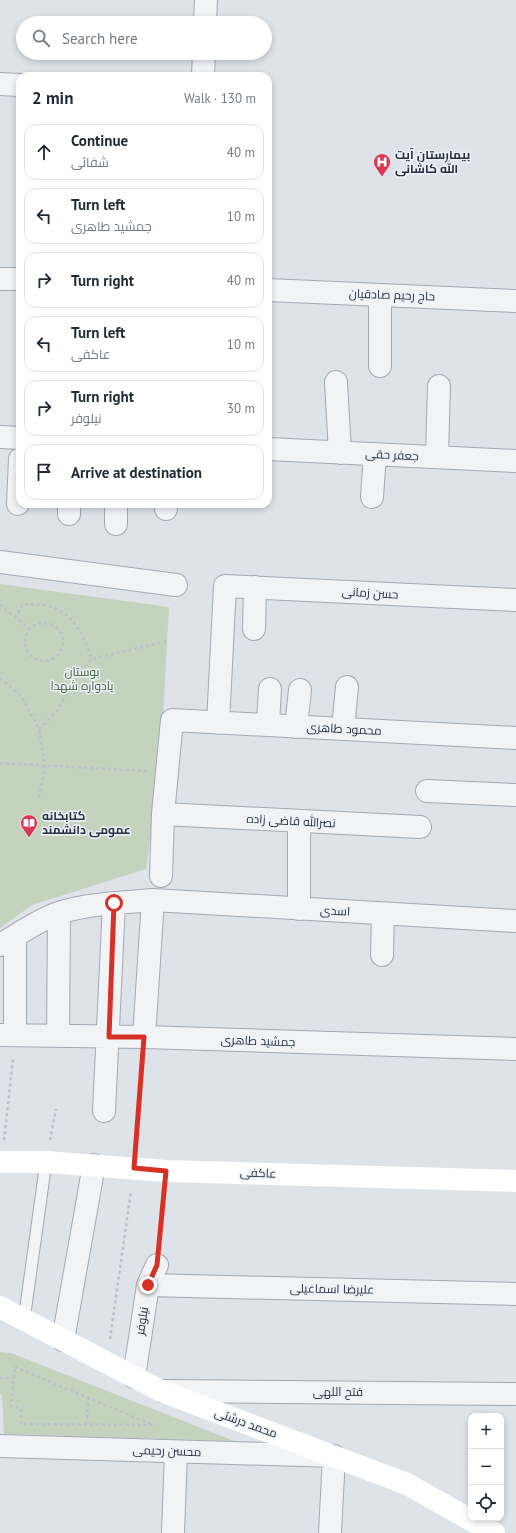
<!DOCTYPE html>
<meta charset="utf-8">
<style>
:root{--surface:#fff;--page:#f2f2f3;--text:#1f2937;--muted:#747a83;--line:#e0e1e3}
body{margin:0;font-family:"PT Sans",Cairo,sans-serif;background:var(--page);color:var(--text)}
.controls{position:absolute;right:12px;bottom:12px;display:grid;overflow:hidden;border-radius:8px;box-shadow:0 2px 6px #0003}
.controls button{width:36px;height:36px;display:grid;place-items:center;padding:0;border:0;border-bottom:1px solid var(--line);background:var(--surface);color:var(--text);font:20px sans-serif}
.stop{position:absolute;width:12px;height:12px;margin:-9px;border:3px solid #d93025;border-radius:50%;background:#fff}
.stop.end{background:#d93025;border-color:#fff;box-shadow:0 1px 4px #0008}
.list{margin:0;padding:0;list-style:none}
h2{display:flex;justify-content:space-between;align-items:center;height:52px;margin:0;padding:0 16px;font-size:17px}
h2 small{font-size:13px;font-weight:400;color:var(--muted)}
.list li{display:grid;grid-template-columns:26px 1fr auto;gap:12px;align-items:center;box-sizing:border-box;height:56px;margin:0 8px 8px;padding:0 8px;border:1px solid var(--line);border-radius:12px}
.list b{display:block;font-size:15px;white-space:nowrap}
.list p{margin:0;font-size:13px;white-space:nowrap;color:var(--muted)}
.list em{font-size:13px;font-style:normal;color:var(--muted)}
.icon{flex:none;width:22px;height:22px;fill:none;stroke:currentColor;stroke-width:2;stroke-linecap:round;stroke-linejoin:round}
.map{position:relative;flex:none;width:516px;height:1533px;overflow:hidden}
.search{position:absolute;background:var(--surface);box-shadow:0 2px 6px #0003;left:16px;top:16px;width:256px;height:44px;display:flex;align-items:center;gap:10px;box-sizing:border-box;padding:0 14px;border-radius:22px;color:var(--muted);font-size:15px}
.panel{position:absolute;background:var(--surface);box-shadow:0 2px 6px #0003;left:16px;top:72px;width:256px;height:436px;border-radius:12px}
.map>svg:first-child{display:block}
.green{fill:#c4d3be}
.lines{fill:none;stroke-linecap:round;stroke-linejoin:round}
.lane-casing{stroke:#a3a9b3;stroke-width:13}
.street-casing{stroke:#a3a9b3;stroke-width:24}
.path{stroke:#bcc0c8;stroke-width:2.5;stroke-dasharray:3 3;stroke-linecap:butt}
.lane{stroke:#f1f3f7;stroke-width:11}
.street{stroke:#f1f3f7;stroke-width:22}
.secondary{stroke:#fff;stroke-width:22}
.route{stroke:#d93025;stroke-width:5}
.labels{text-anchor:middle;stroke-width:3;stroke-linejoin:round;paint-order:stroke}
.poi-label{font-size:12px;font-weight:bold;fill:#253041;stroke:#edf1f6;text-anchor:start}
.street-label{font-size:12px;fill:#253041;stroke:#edf1f6}
.park-label{font-size:12px;fill:#3b5e32;stroke:#edf1f6}
</style>
<div class="map">
<svg width="516" height="1533" viewBox="0 0 516 1533">
<rect width="100%" height="100%" fill="#dee2e9"/>
<path class="green" d="M 0,584 L 169,607 L 160,772 L 146,869 L 32,905 L 0,928 Z
M 0,1352 L 11,1353 L 234,1441 L 4,1434 L 2,1395 L 0,1394 Z"/>
<g class="lines">
<g class="lane-casing">
<path id="lane" d="M 24,1320 L 46,1162"/>
</g>
<g class="street-casing">
<path id="street" d="M 205,23 L 206,0
M 203,76 L 204,53
M 0,84 L 20,85
M 0,279 L 20,279
M 268,290 L 516,301
M 380,366 L 380,295
M 336,382 L 340,453
M 0,437 L 20,438
M 268,449 L 516,461
M 437,457 L 439,386
M 372,497 L 375,454
M 18,504 L 20,459
M 166,509 L 166,504
M 69,514 L 69,504
M 116,524 L 116,504
M 0,562 L 176,585
M 254,629 L 255,587
M 218,723 L 225,586 L 516,600
M 268,725 L 270,689
M 296,727 L 300,690
M 343,729 L 347,687
M 427,791 L 516,795
M 163,814 L 420,827
M 161,876 L 163,814 L 172,720 L 516,738
M 299,909 L 299,821
M 15,936 L 15,1034
M 0,945 C 19,934 38,920 59,913 C 90,903 122,903 153,900 L 516,921
M 382,955 L 383,914
M 0,1035 L 144,1037 L 516,1049
M 58,1036 L 59,913
M 144,1037 L 153,900
M 104,1111 L 114,903
M 148,1285 L 516,1294
M 63,1340 L 94,1165
M 134,1377 L 148,1285 L 157,1265
M 163,1391 L 516,1394
M 0,1446 L 334,1456 L 330,1533
M 173,1533 L 176,1452"/>
</g>
<path class="path" d="M 0,605 L 30,629
M 15,618 L 23,604 C 31,605 41,604 48,606 C 74,612 84,637 92,659
M25 642a19 19 0 1 1 38 0a19 19 0 1 1-38 0Z
M 0,678 L 21,696 L 39,729 L 45,765 L 39,798
M 39,729 L 57,711 L 79,672 L 92,659 L 167,641
M 0,763 L 146,771
M 4,1140 L 13,1058
M 50,1140 L 56,1109
M 136,1147 L 142,1060
M 159,1242 L 164,1194
M 110,1339 L 131,1191
M 15,1367 L 153,1425 L 21,1424 L 21,1408 L 11,1406 Z
M 0,1378 L 14,1378
M 86,1424 L 89,1398"/>
<use href="#lane" class="lane"/>
<use href="#street" class="street"/>
<path class="secondary" d="M 0,1162 L 46,1162 L 166,1171 L 516,1181
M 0,1307 L 161,1391 L 407,1484 L 494,1533"/>
</g>
<g class="lines">
<path class="route" d="M 114,903 L 109,1037 L 144,1037 L 134,1168 L 166,1171 L 157,1265 L 148,1285"/>
</g>
<defs>
<g id="hospital-pin" transform="scale(0.9)"><path d="M0 17L-7.5 6A9.5 9.5 0 1 1 7.5 6Z" fill="#d93752" stroke="#edf1f6"/><path d="M-5-5h3v3.5h4V-5h3V5h-3V1.5h-4V5h-3Z" fill="#fff"/></g>
<g id="library-pin" transform="scale(0.9)"><path d="M0 17L-7.5 6A9.5 9.5 0 1 1 7.5 6Z" fill="#d93752" stroke="#edf1f6"/><path d="M-6-4Q-3-5.5-.7-3.5V5Q-3 3-6 4ZM6-4Q3-5.5 .7-3.5V5Q3 3 6 4Z" fill="#fff"/></g>
</defs>
<g fill-rule="evenodd">
<use href="#hospital-pin" x="382" y="162"/>
<use href="#library-pin" x="29" y="823"/>
</g>
<g class="labels">
<g class="poi-label">
<text x="395" y="159">بیمارستان آیت<tspan x="395" dy="14">الله کاشانی</tspan></text>
<text x="42" y="820">کتابخانه<tspan x="42" dy="14">عمومی دانشمند</tspan></text>
</g>
<g class="street-label">
<text transform="translate(392 295) rotate(2)" y="4">حاج رحیم صادقیان</text>
<text transform="translate(392 455) rotate(3)" y="4">جعفر حقی</text>
<text transform="translate(370 593) rotate(3)" y="4">حسن زمانی</text>
<text transform="translate(344 729) rotate(3)" y="4">محمود طاهری</text>
<text transform="translate(291 821) rotate(3)" y="4">نصرالله قاضی زاده</text>
<text transform="translate(335 911) rotate(3)" y="4">اسدی</text>
<text transform="translate(258 1041) rotate(2)" y="4">جمشید طاهری</text>
<text transform="translate(258 1173) rotate(2)" y="4">عاکفی</text>
<text transform="translate(332 1289) rotate(1)" y="4">علیرضا اسماعیلی</text>
<text transform="translate(142 1321) rotate(-81)" y="4">نیلوفر</text>
<text x="338" y="1396">فتح اللهی</text>
<text transform="translate(246 1423) rotate(20)" y="4">محمد درشتی</text>
<text transform="translate(167 1451) rotate(2)" y="4">محسن رحیمی</text>
</g>
<g class="park-label">
<text x="82" y="676">بوستان<tspan x="82" dy="14">یادواره شهدا</tspan></text>
</g>
</g>
</svg>
<div class="controls">
<button>+</button>
<button>−</button>
<button><svg class="icon" aria-label="locate" viewBox="0 0 24 24"><circle cx="12" cy="12" r="6"/><path d="M12 2v4M12 18v4M2 12h4M18 12h4"/></svg></button>
</div>
<div class="stop" style="left:114px;top:903px"></div>
<div class="stop end" style="left:148px;top:1285px"></div>
<div class="search"><svg class="icon" aria-label="search" viewBox="0 0 24 24"><circle cx="10" cy="10" r="6"/><path d="M15 15l6 6"/></svg>Search here</div>
<section class="panel">
<h2>2 min<small>Walk · 130 m</small></h2>
<ul class="list">
<li><svg class="icon" aria-label="ahead" viewBox="0 0 24 24"><path d="M12 20V5M6 11l6-6 6 6"/></svg><div><b>Continue</b><p>شفائی</p></div><em>40 m</em></li>
<li><svg class="icon" aria-label="left" viewBox="0 0 24 24"><path d="M17 20v-9H6M10 6l-5 5 5 5"/></svg><div><b>Turn left</b><p>جمشید طاهری</p></div><em>10 m</em></li>
<li><svg class="icon" aria-label="right" viewBox="0 0 24 24"><path d="M7 20v-9h11M14 6l5 5-5 5"/></svg><div><b>Turn right</b></div><em>40 m</em></li>
<li><svg class="icon" aria-label="left" viewBox="0 0 24 24"><path d="M17 20v-9H6M10 6l-5 5 5 5"/></svg><div><b>Turn left</b><p>عاکفی</p></div><em>10 m</em></li>
<li><svg class="icon" aria-label="right" viewBox="0 0 24 24"><path d="M7 20v-9h11M14 6l5 5-5 5"/></svg><div><b>Turn right</b><p>نیلوفر</p></div><em>30 m</em></li>
<li><svg class="icon" aria-label="arrive" viewBox="0 0 24 24"><path d="M6 21V4h12l-3 4 3 4H6"/></svg><div><b>Arrive at destination</b></div></li>
</ul>
</section>
</div>
